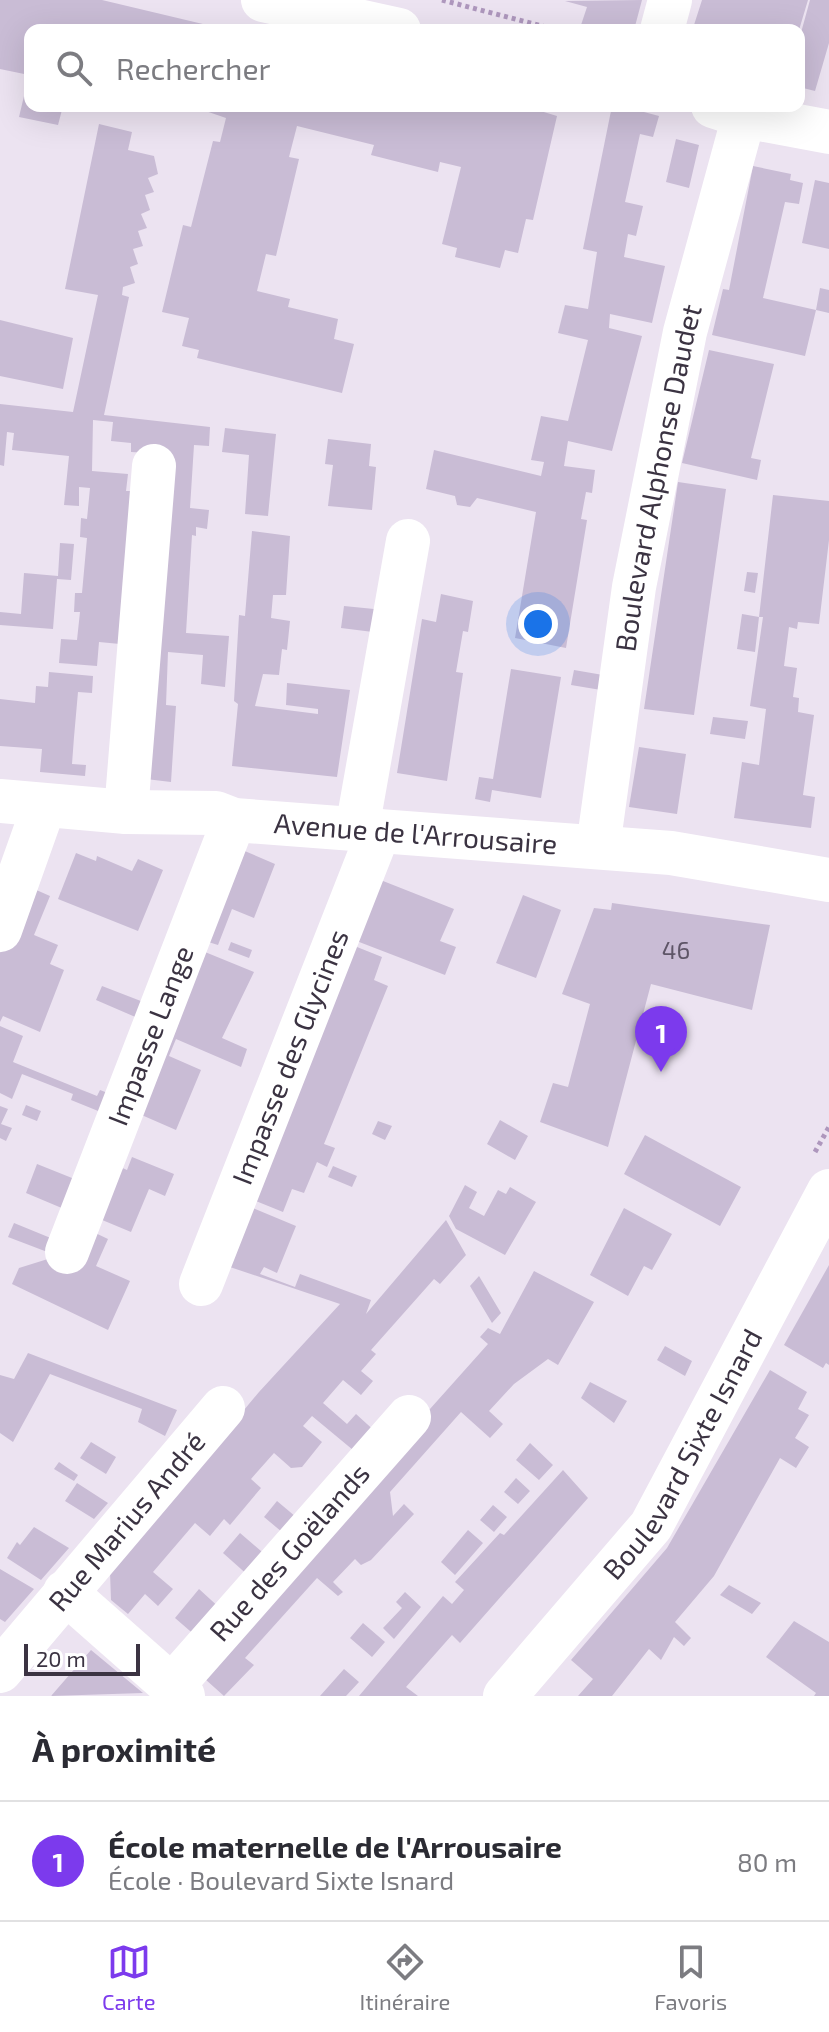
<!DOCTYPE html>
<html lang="fr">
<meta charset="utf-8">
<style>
:root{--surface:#fff;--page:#f2f2f3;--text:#2b2b33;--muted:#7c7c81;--line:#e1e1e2;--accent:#7c3aed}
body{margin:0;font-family:"Exo 2",sans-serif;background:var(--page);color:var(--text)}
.scale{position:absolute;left:24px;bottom:20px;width:116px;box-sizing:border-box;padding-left:8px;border:4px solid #3b3342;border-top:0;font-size:22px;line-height:28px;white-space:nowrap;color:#3b3342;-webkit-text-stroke:6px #fff;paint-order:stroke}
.you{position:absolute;left:538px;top:624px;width:28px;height:28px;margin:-20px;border:6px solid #fff;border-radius:50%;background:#1a73e8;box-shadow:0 0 0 12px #1a73e833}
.badge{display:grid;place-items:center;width:52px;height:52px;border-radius:50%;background:var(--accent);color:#fff;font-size:26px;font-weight:700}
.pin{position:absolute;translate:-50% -66px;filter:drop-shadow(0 2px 4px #0008)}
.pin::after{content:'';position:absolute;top:42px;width:28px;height:24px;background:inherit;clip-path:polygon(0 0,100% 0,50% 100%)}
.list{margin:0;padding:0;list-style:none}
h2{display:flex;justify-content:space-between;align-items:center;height:104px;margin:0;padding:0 32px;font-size:34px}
h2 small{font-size:26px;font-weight:400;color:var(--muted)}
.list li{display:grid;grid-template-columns:52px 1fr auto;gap:24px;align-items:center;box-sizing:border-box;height:120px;padding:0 32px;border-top:2px solid var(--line)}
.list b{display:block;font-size:30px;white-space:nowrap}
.list p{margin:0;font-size:26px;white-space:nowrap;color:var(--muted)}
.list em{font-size:26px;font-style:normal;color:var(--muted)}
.icon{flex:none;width:44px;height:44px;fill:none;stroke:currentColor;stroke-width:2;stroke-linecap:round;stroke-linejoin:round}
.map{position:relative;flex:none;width:829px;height:1696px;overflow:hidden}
.search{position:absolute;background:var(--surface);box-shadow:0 8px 32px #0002;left:24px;right:24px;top:24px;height:88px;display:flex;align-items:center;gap:20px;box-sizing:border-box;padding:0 28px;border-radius:16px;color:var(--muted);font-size:30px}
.sheet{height:224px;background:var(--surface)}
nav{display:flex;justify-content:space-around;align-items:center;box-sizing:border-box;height:112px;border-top:2px solid var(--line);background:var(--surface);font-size:22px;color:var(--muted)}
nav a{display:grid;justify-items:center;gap:4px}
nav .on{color:var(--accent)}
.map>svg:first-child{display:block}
.building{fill:#c9bcd5}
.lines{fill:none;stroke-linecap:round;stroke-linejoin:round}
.path{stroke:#ae97bd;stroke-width:5;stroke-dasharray:4 4;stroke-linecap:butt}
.minor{stroke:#fff;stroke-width:44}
.labels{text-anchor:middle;stroke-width:7;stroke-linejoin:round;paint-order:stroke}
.number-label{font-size:24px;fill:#5e5567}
.street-label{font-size:28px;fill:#3b3342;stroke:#fff}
</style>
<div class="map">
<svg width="829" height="1696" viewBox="0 0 829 1696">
<rect width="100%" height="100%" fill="#ece3f1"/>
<path class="building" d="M 0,0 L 102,0 L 228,30 L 30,30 L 30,106 L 63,106 L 58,125 L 19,117 L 29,75 L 0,69 Z
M 642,0 L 634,30 L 580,28 L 587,7 L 565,1 Z
M 702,0 L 808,0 L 799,30 L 749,27 L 748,30 L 711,30 L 694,25 Z
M 810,0 L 829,0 L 829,43 L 815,91 L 799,87 L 799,40 Z
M 191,106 L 524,106 L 557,116 L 533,220 L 526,219 L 518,253 L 505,250 L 500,268 L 455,257 L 457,248 L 442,244 L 461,167 L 440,162 L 438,172 L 371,155 L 374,145 L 297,126 L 289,157 L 299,159 L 276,256 L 266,254 L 257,291 L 290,299 L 288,307 L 338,319 L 334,339 L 354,344 L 342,393 L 197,358 L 199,350 L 182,346 L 189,318 L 162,312 L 183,225 L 191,227 L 213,141 L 220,142 L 226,118 Z
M 612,106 L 643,106 L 644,112 L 659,116 L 653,137 L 640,134 L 625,202 L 643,206 L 636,236 L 628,234 L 624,257 L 665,266 L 652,323 L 610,314 L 609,328 L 642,336 L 612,451 L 568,441 L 564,466 L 595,470 L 592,493 L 586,492 L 581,519 L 587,520 L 566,648 L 515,638 L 536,512 L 477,498 L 470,507 L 457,505 L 455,496 L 426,489 L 434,450 L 541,476 L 544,462 L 531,460 L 541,416 L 568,421 L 588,340 L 558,333 L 565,305 L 588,309 L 597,252 L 583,249 Z
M 99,124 L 132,132 L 128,150 L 154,156 L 158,174 L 148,178 L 154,192 L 145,195 L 150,210 L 141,214 L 147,228 L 138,231 L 143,246 L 133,249 L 138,264 L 130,267 L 135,283 L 123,287 L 122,295 L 129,297 L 104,415 L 210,427 L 209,446 L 194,445 L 190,508 L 209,510 L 207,529 L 196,527 L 196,536 L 192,535 L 186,633 L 229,636 L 225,687 L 201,684 L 203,655 L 168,652 L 166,705 L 176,706 L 171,782 L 146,779 L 168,454 L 131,452 L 131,443 L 111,441 L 113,422 L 93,420 L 92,471 L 128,474 L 126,491 L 134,491 L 120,644 L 99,642 L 97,666 L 59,663 L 61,639 L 77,640 L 80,612 L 74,612 L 75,593 L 82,593 L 87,538 L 80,537 L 81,518 L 87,519 L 90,488 L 79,487 L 79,506 L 64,505 L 69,456 L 12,450 L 14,433 L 7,432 L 4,466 L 0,465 L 0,404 L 73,412 L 98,295 L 65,289 Z
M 676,139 L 699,145 L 689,188 L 666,182 Z
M 753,166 L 791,174 L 790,180 L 803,183 L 799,204 L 785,202 L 763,298 L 816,310 L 805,356 L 712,335 L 723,289 L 729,290 Z
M 815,180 L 829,183 L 829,249 L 802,243 Z
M 820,288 L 829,290 L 829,313 L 816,310 Z
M 0,320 L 73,338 L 63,389 L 0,376 Z
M 709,350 L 774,364 L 751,458 L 761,460 L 757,480 L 682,463 Z
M 225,428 L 276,434 L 268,516 L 245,514 L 249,455 L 222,452 Z
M 328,439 L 371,444 L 369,466 L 376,467 L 372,510 L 328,506 L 333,465 L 325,464 Z
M 678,482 L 726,489 L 694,715 L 644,709 Z
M 773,495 L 829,501 L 829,540 L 819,624 L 798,622 L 797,629 L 789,627 L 784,666 L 797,668 L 793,697 L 799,698 L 798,712 L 814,715 L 803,795 L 815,797 L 811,828 L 734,818 L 742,762 L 759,765 L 766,709 L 750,706 L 763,617 L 759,617 L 755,652 L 737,649 L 742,614 L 759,617 Z
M 252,531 L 290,536 L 286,595 L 273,595 L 271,618 L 290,621 L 287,650 L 282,649 L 279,675 L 263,674 L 255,706 L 318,714 L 318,709 L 286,705 L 287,683 L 350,690 L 337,777 L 232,766 L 238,704 L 234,701 L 239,615 L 245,616 Z
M 60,543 L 74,544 L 71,580 L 57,579 L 53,629 L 0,625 L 0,612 L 21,614 L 24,573 L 58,576 Z
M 747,572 L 758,573 L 755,593 L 744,591 Z
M 441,594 L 473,601 L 468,632 L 463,631 L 456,672 L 463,673 L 447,781 L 397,773 L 422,619 L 436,622 Z
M 344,606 L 384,610 L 381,633 L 341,628 Z
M 511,669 L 561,677 L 541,798 L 492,790 L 490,802 L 475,799 L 479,777 L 493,779 Z
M 574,670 L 603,675 L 601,690 L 571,685 Z
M 49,672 L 93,676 L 92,693 L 78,692 L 74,737 L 72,764 L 86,765 L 85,776 L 40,772 L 42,749 L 0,746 L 0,699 L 35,703 L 36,686 L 48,687 Z
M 713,717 L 748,721 L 745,739 L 710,734 Z
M 639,747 L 686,754 L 677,814 L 629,807 Z
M 240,849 L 275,864 L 254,918 L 232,909 L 218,945 L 205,941 Z
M 76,853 L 96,861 L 97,856 L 132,871 L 138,859 L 163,870 L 138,931 L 58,899 Z
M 378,879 L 454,909 L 440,941 L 456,947 L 445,975 L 354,940 Z
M 25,885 L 50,896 L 34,935 L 58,945 L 50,964 L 64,970 L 40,1032 L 3,1016 L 0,1022 L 0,953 Z
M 523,895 L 561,910 L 536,978 L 496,963 Z
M 612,903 L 770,925 L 752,1010 L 651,984 L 608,1147 L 540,1122 L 553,1083 L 568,1087 L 590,1004 L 562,994 L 594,908 L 611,910 Z
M 231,942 L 252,950 L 249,958 L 228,950 Z
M 352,945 L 382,957 L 374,980 L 388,986 L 324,1144 L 335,1148 L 327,1167 L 317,1162 L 304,1193 L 292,1189 L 283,1212 L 251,1199 Z
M 205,952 L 254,972 L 222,1038 L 247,1049 L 241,1067 L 176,1039 L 169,1056 L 201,1070 L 176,1130 L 137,1113 Z
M 102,986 L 146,1003 L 140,1019 L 96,1000 Z
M 0,1026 L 23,1036 L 13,1062 L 97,1096 L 100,1090 L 121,1098 L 113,1117 L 71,1100 L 73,1094 L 22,1074 L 12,1099 L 0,1093 Z
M 26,1105 L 41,1111 L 37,1121 L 22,1115 Z
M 0,1106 L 8,1109 L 1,1124 L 12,1128 L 6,1141 L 0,1138 Z
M 500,1120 L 528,1136 L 515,1160 L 487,1144 Z
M 378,1121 L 392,1126 L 385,1140 L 372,1134 Z
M 645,1135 L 741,1187 L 720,1226 L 624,1174 Z
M 132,1157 L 174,1174 L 165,1196 L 149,1189 L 131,1232 L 95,1217 L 116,1165 L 127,1170 Z
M 37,1164 L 87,1184 L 76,1214 L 26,1193 Z
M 333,1166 L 357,1176 L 352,1187 L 328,1177 Z
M 465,1185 L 477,1192 L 469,1208 L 484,1216 L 498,1190 L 506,1194 L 510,1187 L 536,1202 L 505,1255 L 456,1229 L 449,1216 Z
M 248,1206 L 296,1226 L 277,1273 L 264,1267 L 260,1274 L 295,1287 L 300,1274 L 371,1300 L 366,1314 L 446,1220 L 466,1255 L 440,1284 L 434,1279 L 371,1350 L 376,1354 L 361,1371 L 373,1381 L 361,1395 L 343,1380 L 323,1403 L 347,1424 L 356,1414 L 378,1434 L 359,1455 L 312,1416 L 303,1426 L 322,1442 L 302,1467 L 291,1468 L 274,1453 L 251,1479 L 261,1488 L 230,1525 L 224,1519 L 210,1536 L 195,1523 L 153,1572 L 173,1589 L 158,1606 L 145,1594 L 128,1614 L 111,1600 L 110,1572 L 259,1392 L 340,1304 L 221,1264 Z
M 624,1208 L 672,1234 L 652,1270 L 644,1266 L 628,1296 L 590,1275 Z
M 14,1223 L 58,1241 L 50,1253 L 8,1237 Z
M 89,1230 L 108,1239 L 96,1266 L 130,1281 L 108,1330 L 12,1284 L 19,1268 L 51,1258 Z
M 829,1265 L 829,1365 L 826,1363 L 823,1368 L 784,1345 Z
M 534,1271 L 594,1302 L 558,1365 L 548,1359 L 514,1384 L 489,1411 L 503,1424 L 490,1438 L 461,1412 L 390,1492 L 393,1516 L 404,1504 L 414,1514 L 371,1560 L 361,1565 L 355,1559 L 333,1582 L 343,1592 L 338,1596 L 317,1578 L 245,1658 L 254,1665 L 224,1696 L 196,1671 L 488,1344 L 480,1337 L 488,1328 L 500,1334 Z
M 479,1276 L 501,1313 L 492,1323 L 470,1286 Z
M 665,1346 L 692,1361 L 685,1376 L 657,1360 Z
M 28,1353 L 177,1410 L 165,1436 L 138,1422 L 142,1409 L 50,1374 L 13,1442 L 0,1433 L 0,1375 L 14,1379 Z
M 770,1370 L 807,1392 L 798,1409 L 809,1415 L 795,1438 L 809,1447 L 796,1468 L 780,1458 L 714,1576 L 675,1622 L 691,1638 L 684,1646 L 674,1637 L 661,1660 L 649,1649 L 612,1696 L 578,1696 L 593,1679 L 571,1660 L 667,1548 Z
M 590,1382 L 627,1401 L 614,1423 L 581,1398 Z
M 91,1442 L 116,1457 L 106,1474 L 80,1458 Z
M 530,1443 L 553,1465 L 539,1480 L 516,1460 Z
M 59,1462 L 78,1475 L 74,1481 L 54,1469 Z
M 563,1470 L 588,1498 L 460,1643 L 452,1635 L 406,1687 L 418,1696 L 359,1696 L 443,1596 L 452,1604 L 464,1590 L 455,1582 L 500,1533 L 504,1535 Z
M 516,1478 L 530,1491 L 518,1504 L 504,1492 Z
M 77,1483 L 108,1503 L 94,1519 L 65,1501 Z
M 277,1501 L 296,1517 L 282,1532 L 264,1517 Z
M 493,1505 L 507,1517 L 494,1532 L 480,1520 Z
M 34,1527 L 69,1548 L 41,1580 L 7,1558 L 17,1542 L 20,1545 Z
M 468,1530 L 483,1543 L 455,1575 L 441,1562 Z
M 240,1533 L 268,1557 L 250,1577 L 223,1553 Z
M 0,1569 L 34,1589 L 5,1622 L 0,1619 Z
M 729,1585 L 761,1603 L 752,1614 L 720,1595 Z
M 199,1589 L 222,1610 L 197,1637 L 175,1618 Z
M 405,1592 L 421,1607 L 394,1639 L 383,1628 L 402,1608 L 396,1602 Z
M 794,1621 L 829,1642 L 829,1696 L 814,1696 L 816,1693 L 766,1657 Z
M 363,1623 L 385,1642 L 372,1657 L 350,1638 Z
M 91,1650 L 143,1693 L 51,1696 Z
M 344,1669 L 359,1682 L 346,1696 L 320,1696 Z"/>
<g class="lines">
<path class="path" d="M 442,0 L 557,30
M 815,1152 L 829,1127"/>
<g class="minor">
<path d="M 263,0 L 399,30"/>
<path d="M 662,30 L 670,0"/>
<path d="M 713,106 L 744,116 L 829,132"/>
<path id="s1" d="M 0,801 L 126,812 L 216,813 L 234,820 L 671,853 L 829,880"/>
<path d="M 126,812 L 154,466"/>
<path d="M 357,829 L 408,541"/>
<path id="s2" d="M 598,847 L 634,587 L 685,332 L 744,116"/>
<path d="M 0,930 L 44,806"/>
<path id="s3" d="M 67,1252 L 234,820"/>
<path id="s4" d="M 201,1284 L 379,831"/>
<path d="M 65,1592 L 183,1696"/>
<path id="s5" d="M 0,1671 L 223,1408"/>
<path id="s6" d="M 172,1686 L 409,1417"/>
<path id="s7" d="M 505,1696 L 651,1526 L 829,1191"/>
</g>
</g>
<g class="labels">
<g class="number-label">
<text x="676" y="959">46</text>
</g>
<g class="street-label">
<text dy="10" stroke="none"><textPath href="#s2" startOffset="374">Boulevard Alphonse Daudet</textPath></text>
<text dy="10" stroke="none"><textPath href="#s1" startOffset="418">Avenue de l'Arrousaire</textPath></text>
<text dy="10" stroke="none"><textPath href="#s3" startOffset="232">Impasse Lange</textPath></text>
<text dy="10" stroke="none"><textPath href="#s4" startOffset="244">Impasse des Glycines</textPath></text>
<text dy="10" stroke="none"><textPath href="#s7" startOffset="302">Boulevard Sixte Isnard</textPath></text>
<text dy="10" stroke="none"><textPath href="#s5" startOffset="196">Rue Marius André</textPath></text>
<text dy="10" stroke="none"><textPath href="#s6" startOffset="178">Rue des Goëlands</textPath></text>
</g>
</g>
</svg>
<div class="scale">20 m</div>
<div class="you"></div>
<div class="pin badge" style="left:661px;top:1072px">1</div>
<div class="search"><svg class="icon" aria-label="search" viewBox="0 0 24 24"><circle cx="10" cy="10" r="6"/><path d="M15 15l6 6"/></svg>Rechercher</div>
</div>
<section class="sheet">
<h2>À proximité<small></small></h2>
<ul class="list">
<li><span class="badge">1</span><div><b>École maternelle de l'Arrousaire</b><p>École · Boulevard Sixte Isnard</p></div><em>80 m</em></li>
</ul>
</section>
<nav>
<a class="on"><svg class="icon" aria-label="map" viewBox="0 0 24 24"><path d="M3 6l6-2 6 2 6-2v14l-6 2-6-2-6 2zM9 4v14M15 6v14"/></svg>Carte</a>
<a><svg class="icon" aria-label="directions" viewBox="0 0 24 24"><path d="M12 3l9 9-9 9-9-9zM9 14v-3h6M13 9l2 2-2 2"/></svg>Itinéraire</a>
<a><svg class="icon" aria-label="saved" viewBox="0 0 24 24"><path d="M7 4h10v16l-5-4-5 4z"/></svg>Favoris</a>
</nav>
